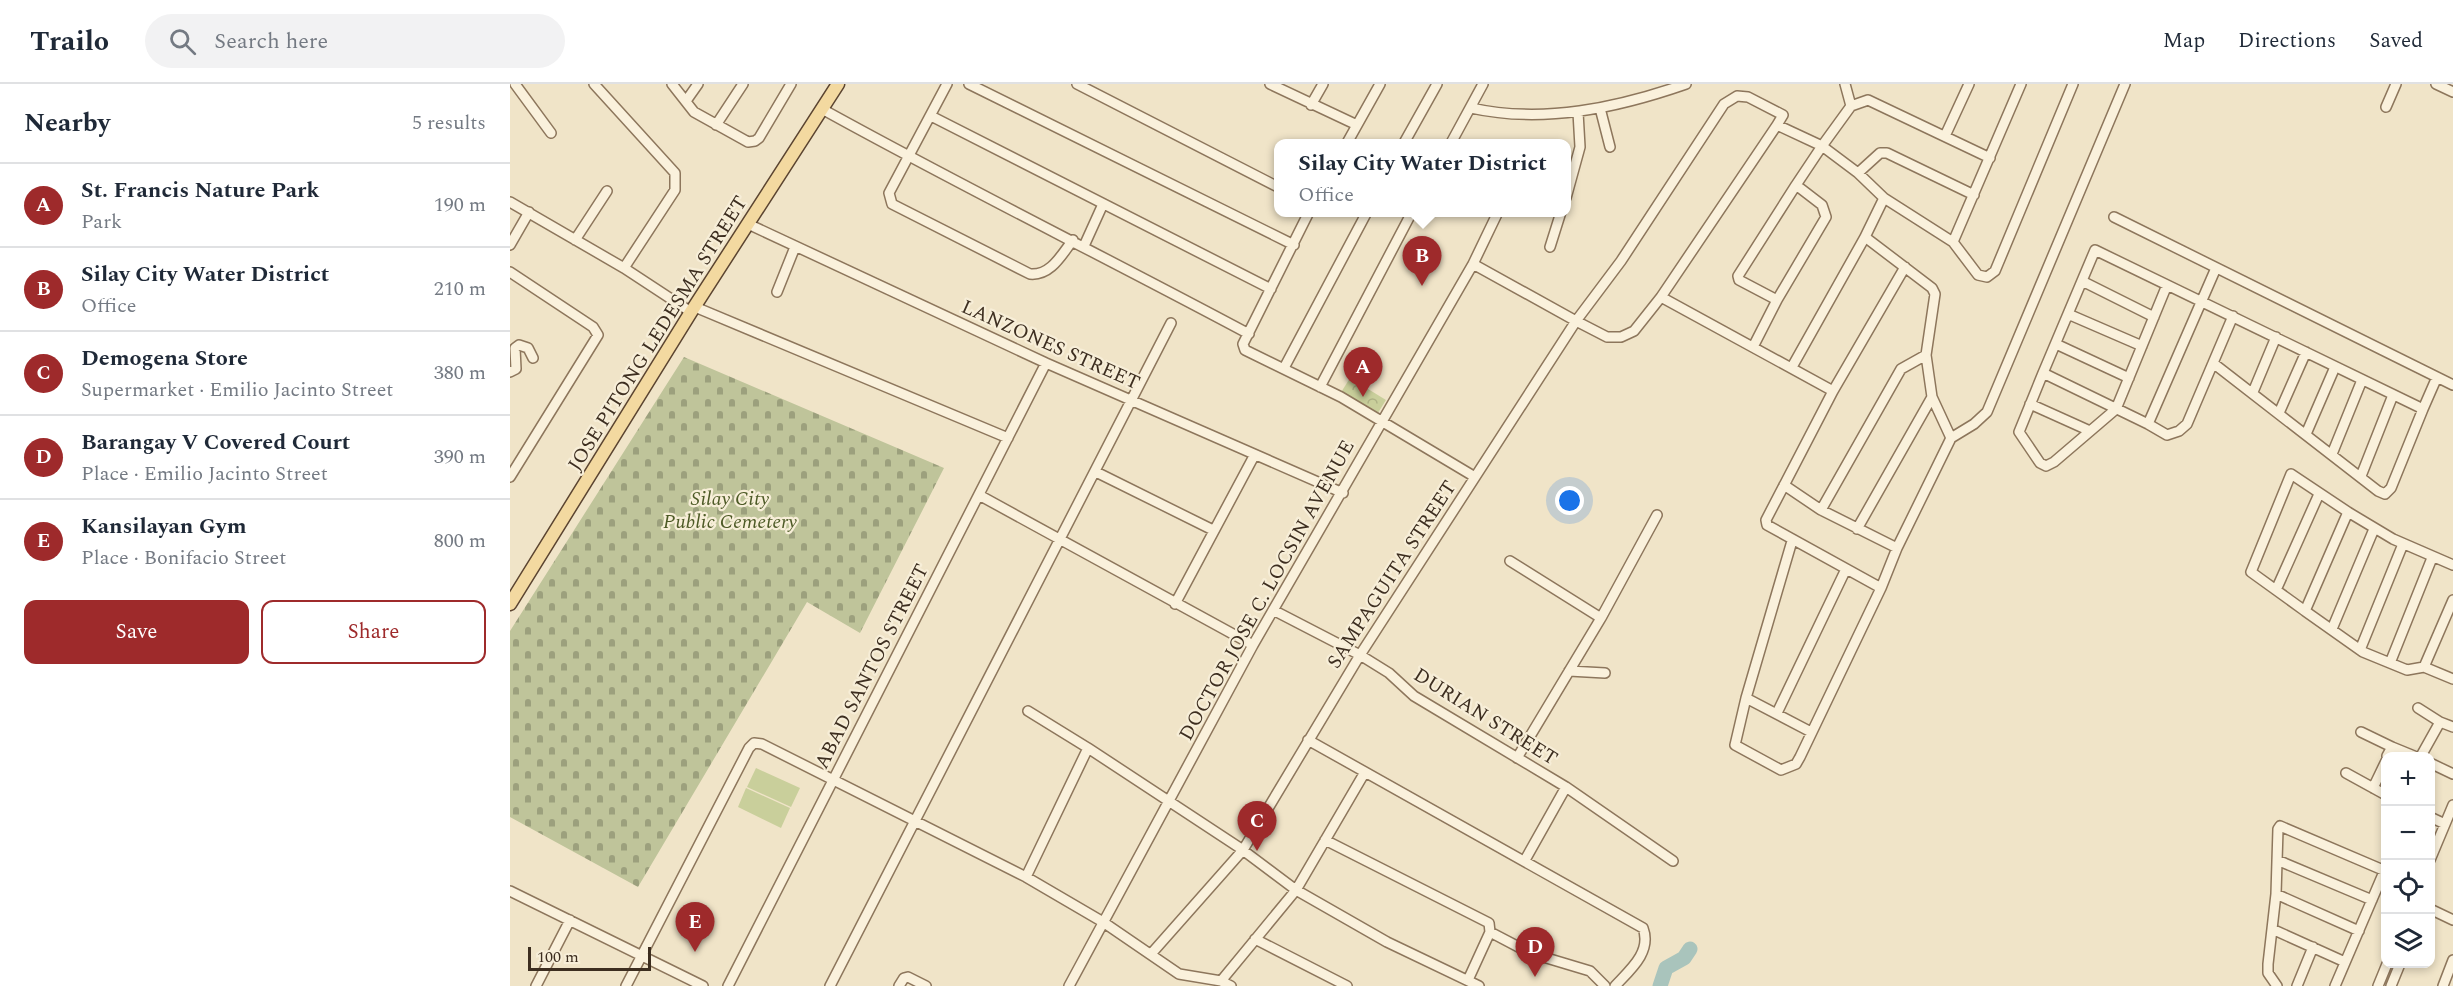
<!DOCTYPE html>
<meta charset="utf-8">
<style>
:root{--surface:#fff;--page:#f2f2f3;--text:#1f2937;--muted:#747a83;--line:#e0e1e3;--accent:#9e2a2b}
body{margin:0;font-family:Spectral,serif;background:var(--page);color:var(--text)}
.controls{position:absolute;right:18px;bottom:18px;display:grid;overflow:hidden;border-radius:12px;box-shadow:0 3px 9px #0003}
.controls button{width:54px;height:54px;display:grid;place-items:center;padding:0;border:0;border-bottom:2px solid var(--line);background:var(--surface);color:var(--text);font:30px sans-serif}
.scale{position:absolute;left:18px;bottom:15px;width:123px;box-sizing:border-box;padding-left:6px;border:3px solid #3d2e20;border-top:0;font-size:16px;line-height:21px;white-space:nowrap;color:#3d2e20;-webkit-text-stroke:4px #f7eed8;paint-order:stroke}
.you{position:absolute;left:1060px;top:417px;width:21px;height:21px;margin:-15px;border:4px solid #fff;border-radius:50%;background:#1a73e8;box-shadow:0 0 0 9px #1a73e833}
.badge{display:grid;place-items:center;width:39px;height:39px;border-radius:50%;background:var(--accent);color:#fff;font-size:20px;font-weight:700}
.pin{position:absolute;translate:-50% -50px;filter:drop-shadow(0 2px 3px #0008)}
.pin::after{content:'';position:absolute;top:32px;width:21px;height:18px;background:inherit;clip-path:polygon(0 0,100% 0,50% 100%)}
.popup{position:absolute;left:764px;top:55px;width:297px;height:78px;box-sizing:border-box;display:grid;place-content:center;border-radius:12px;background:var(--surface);filter:drop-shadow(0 2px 4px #0005);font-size:20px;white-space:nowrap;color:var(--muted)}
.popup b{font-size:22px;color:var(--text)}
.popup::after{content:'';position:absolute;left:50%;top:100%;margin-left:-12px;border:12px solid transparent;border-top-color:var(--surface)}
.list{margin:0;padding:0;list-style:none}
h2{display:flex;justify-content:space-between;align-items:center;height:78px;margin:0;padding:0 24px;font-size:26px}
h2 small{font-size:20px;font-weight:400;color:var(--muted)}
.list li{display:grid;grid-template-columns:39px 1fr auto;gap:18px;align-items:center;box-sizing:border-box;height:84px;padding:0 24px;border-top:2px solid var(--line)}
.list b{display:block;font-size:22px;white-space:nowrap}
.list p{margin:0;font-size:20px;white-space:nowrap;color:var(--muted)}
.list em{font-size:20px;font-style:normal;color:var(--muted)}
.actions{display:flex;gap:12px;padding:18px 24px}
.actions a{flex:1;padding:14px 0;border:2px solid var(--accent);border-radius:12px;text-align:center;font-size:21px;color:var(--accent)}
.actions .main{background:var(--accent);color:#fff}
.icon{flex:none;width:33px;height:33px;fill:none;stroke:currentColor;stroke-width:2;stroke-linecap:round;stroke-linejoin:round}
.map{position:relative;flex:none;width:1943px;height:902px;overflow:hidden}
header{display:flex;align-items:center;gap:36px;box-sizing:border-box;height:84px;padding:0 30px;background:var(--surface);border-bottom:2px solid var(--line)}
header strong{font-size:28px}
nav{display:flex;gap:33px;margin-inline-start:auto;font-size:21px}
.search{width:420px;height:54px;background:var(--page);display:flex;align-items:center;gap:15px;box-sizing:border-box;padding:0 21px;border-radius:33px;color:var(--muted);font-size:22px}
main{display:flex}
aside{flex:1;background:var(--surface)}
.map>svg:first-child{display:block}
.green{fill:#c9cf9b}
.cemetery{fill:url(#cemetery-stones)}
.park{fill:url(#park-crowns)}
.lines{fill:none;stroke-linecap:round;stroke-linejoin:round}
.river{stroke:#a9c4bc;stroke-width:15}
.minor-casing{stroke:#8d765c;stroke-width:12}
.major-casing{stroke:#5b4430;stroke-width:15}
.minor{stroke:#faf1dc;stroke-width:9}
.major{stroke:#f3d9a0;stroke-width:12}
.labels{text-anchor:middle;stroke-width:4.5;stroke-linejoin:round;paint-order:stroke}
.street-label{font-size:20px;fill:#3d2e20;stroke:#f7eed8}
.park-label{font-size:20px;font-style:italic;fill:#4d5a26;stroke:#f7eed8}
</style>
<header>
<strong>Trailo</strong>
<div class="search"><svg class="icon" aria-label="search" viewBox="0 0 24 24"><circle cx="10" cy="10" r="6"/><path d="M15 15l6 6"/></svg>Search here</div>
<nav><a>Map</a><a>Directions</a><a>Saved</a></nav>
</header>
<main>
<aside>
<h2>Nearby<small>5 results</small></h2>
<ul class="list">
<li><span class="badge">A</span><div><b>St. Francis Nature Park</b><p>Park</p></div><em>190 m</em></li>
<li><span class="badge">B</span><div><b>Silay City Water District</b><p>Office</p></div><em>210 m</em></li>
<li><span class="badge">C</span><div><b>Demogena Store</b><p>Supermarket · Emilio Jacinto Street</p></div><em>380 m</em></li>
<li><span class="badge">D</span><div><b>Barangay V Covered Court</b><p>Place · Emilio Jacinto Street</p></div><em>390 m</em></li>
<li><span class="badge">E</span><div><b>Kansilayan Gym</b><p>Place · Bonifacio Street</p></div><em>800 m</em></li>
</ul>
<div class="actions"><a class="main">Save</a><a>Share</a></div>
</aside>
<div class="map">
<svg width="1943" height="902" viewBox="0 0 1943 902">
<defs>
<pattern id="cemetery-stones" width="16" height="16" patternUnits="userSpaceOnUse" patternTransform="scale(1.5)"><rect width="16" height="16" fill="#bfc49a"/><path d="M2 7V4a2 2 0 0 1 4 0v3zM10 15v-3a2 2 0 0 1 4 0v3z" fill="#9ca07d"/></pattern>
<pattern id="park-crowns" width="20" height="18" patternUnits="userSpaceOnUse" patternTransform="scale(1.5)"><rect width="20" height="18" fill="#c9cf9b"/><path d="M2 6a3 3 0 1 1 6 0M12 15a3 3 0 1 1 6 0" fill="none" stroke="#aeb285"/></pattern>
</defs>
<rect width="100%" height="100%" fill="#f0e4c8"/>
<path class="green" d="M 246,684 L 290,704 L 281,723 L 237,703 Z
M 236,704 L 280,724 L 271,744 L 228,723 Z"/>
<path class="cemetery" d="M 174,273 L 434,384 L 350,549 L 297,518 L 128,803 L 0,733 L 0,547 Z"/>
<path class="park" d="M 840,294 L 876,316 L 866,332 L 830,310 Z"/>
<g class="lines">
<path class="river" d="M 1150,902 L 1156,884 L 1174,874 L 1180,865"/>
<g class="minor-casing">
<path id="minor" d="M 5,0 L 41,49
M 84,0 L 165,89 L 165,106 L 114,184
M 162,0 L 184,28 L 238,58 L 245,57 L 249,54 L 281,0
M 437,0 L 379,109 L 382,120 L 520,190 C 541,192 552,170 563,156
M 459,0 L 784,161
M 567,0 L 768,103
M 760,0 L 847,41
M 1335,0 L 1341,22
M 1926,0 L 1943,8
M 176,17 L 188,0
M 801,21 L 813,0
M 1876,23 L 1886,0
M 961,24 C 1033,40 1107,24 1176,0
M 1090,24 L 1100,63
M 312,25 C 453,103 597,174 739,250
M 421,32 L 761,205
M 206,41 L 233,0
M 1435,52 L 1459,0
M 837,59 L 870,0
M 894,59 L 927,0
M 941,59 L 973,0
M 1348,89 L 1312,62 L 1341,22 L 1358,16 L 1480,74
M 1056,114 L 1070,63 L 1068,28
M 1374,114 L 1348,89 L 1370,69 L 1377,69 L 1464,111
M 0,118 L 114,184 L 181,228
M 799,128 L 733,260 L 735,266 L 831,313 L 965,393
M 1604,133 L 1943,301
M 238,140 L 536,279 L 833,409
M 65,156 L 97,107
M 1443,158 L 1511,0
M 0,161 L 19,128
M 574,162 L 593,120
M 1040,163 L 1051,128
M 963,180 L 1066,237 L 1111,177 L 1214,20 L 1227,12 L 1238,13 L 1273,31 L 1267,41
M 1395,183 L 1323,307 L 1256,436 L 1257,441 L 1371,504 L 1387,464 L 1441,354 L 1464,340 L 1477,328 L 1615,0
M 0,188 L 83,243 L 88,251 L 0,393
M 1572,197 L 1644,233
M 267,208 L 285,163
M 1151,213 L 1323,307
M 1267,216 L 1229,196 L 1228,192 L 1286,101
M 185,223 L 498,354
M 1558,230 L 1632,262
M 1546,260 L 1619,294
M 1703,279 L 1868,407 L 1875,410 L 1881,404 L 1913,325 L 1585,166 L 1533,289 L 1638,340 L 1706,184
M 1282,283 L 1355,153
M 774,284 L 857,128
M 0,288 L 6,285 L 5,264 L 9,261 L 18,264 L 23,274
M 1533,289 L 1509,348 L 1530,379 L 1536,382 L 1544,378 L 1606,325 L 1657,201
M 810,303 L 902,128
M 1743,308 L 1766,253
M 1520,320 L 1580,347
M 1913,325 L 1927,293
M 1769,329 L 1796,268
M 1638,340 L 1657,351 L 1669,347 L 1677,340 L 1723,232
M 1796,350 L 1825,283
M 1441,354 L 1422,313 L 1416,271 L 1425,210 L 1422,204 L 1355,153 L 1374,114 L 1443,158 L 1468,191 L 1477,193 L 1485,187 L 1563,0
M 1822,370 L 1852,296
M 586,388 L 703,446
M 1851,392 L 1883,311
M 1274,401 L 1311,426
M 469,411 L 743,561
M 1347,445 L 1422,313
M 1282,457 L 1236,614 L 1225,661 L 1271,686 L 1286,680 L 1290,673 L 1371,504
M 1387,464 L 1311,426 L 1391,285 L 1416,271
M 1000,477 L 1091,534
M 1943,481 L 1883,455 L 1838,428 L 1795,527 L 1853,568 L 1897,586 L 1914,583 L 1943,595
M 1766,506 L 1809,410
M 665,520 L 744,372
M 763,526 L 850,571 L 879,589 L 904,612 L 1056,703 L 1163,777
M 1795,527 L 1741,488 L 1781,390 L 1838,428
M 1822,545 L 1864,445
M 1850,566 L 1893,460
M 1880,579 L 1922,474
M 1914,583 L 1943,516
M 1059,587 L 1095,589
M 1236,614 L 1301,648
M 1908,624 L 1930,638
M 518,627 L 578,664
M 1267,629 L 1336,485
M 1851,648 L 1882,663
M 798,656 L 1133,844 C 1142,868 1120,886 1105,902
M 1877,672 L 1882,663 L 1904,672
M 1911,672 L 1930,638 L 1943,643
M 1007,674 L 1091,534 L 1147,431
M 1920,679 L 1943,690
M 1836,689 L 1876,711
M 1863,704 L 1876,677
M 1920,733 L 1935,740
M 815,756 L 979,839 L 980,848 L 958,896
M 1015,776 L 1056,703
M 1767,776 L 1862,816
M 1920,776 L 1943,721
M 516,793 L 578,664 L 730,764 L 786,806 L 877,858 L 969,902
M 0,807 L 193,902
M 1766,810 L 1849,847
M 1920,825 L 1943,836
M 1762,845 L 1835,878
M 980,848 L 1020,869 L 1080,887 L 1095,902
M 745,855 L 837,902
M 641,870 L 733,766 L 850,571 L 1066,237 L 1097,253 L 1111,253 L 1124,247 L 1151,213 L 1267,41 L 1312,62 L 1286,101 L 1312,121 L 1316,133 L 1267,216 L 1243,263
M 711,897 L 786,806 L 855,688
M 26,902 L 60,836
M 116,902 L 239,664 L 244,659 L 252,660 L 516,793 L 593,838 L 669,890 L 711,897 L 721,902
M 218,902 L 536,279
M 320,902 L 661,239
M 389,902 L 394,894 L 398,893 L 416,902
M 559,902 L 743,561 L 963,180 L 988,128
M 1767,902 L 1758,889 L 1758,880 L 1766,810 L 1768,745 L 1770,742 L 1873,786 L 1873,790 L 1825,902
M 1787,902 L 1803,863
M 1868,902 L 1877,880
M 1881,902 L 1890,880
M 1933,902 L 1943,876"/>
</g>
<g class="major-casing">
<path id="major" d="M 0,520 L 181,228 L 328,0"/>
</g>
<use href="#minor" class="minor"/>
<use href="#major" class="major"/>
</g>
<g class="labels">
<g class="street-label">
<text transform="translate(147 249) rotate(-58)" y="7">JOSE PITONG LEDESMA STREET</text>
<text transform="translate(541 260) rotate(24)" y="7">LANZONES STREET</text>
<text transform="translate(881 490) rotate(-57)" y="7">SAMPAGUITA STREET</text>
<text transform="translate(756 506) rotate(-61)" y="7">DOCTOR JOSE C. LOCSIN AVENUE</text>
<text transform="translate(361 582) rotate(-63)" y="7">ABAD SANTOS STREET</text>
<text transform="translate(976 632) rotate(32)" y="7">DURIAN STREET</text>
</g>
<g class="park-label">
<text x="220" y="421">Silay City<tspan x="220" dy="23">Public Cemetery</tspan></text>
</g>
</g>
</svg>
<div class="controls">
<button>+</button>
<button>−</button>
<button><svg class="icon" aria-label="locate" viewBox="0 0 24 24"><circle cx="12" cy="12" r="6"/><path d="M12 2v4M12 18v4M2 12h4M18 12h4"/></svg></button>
<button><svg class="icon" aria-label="layers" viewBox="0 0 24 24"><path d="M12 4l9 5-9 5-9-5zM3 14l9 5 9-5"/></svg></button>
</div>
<div class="scale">100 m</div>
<div class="you"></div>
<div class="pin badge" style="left:853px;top:313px">A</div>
<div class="pin badge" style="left:912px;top:202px">B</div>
<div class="popup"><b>Silay City Water District</b>Office</div>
<div class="pin badge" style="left:747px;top:767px">C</div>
<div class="pin badge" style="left:1025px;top:893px">D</div>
<div class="pin badge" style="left:185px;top:868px">E</div>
</div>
</main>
